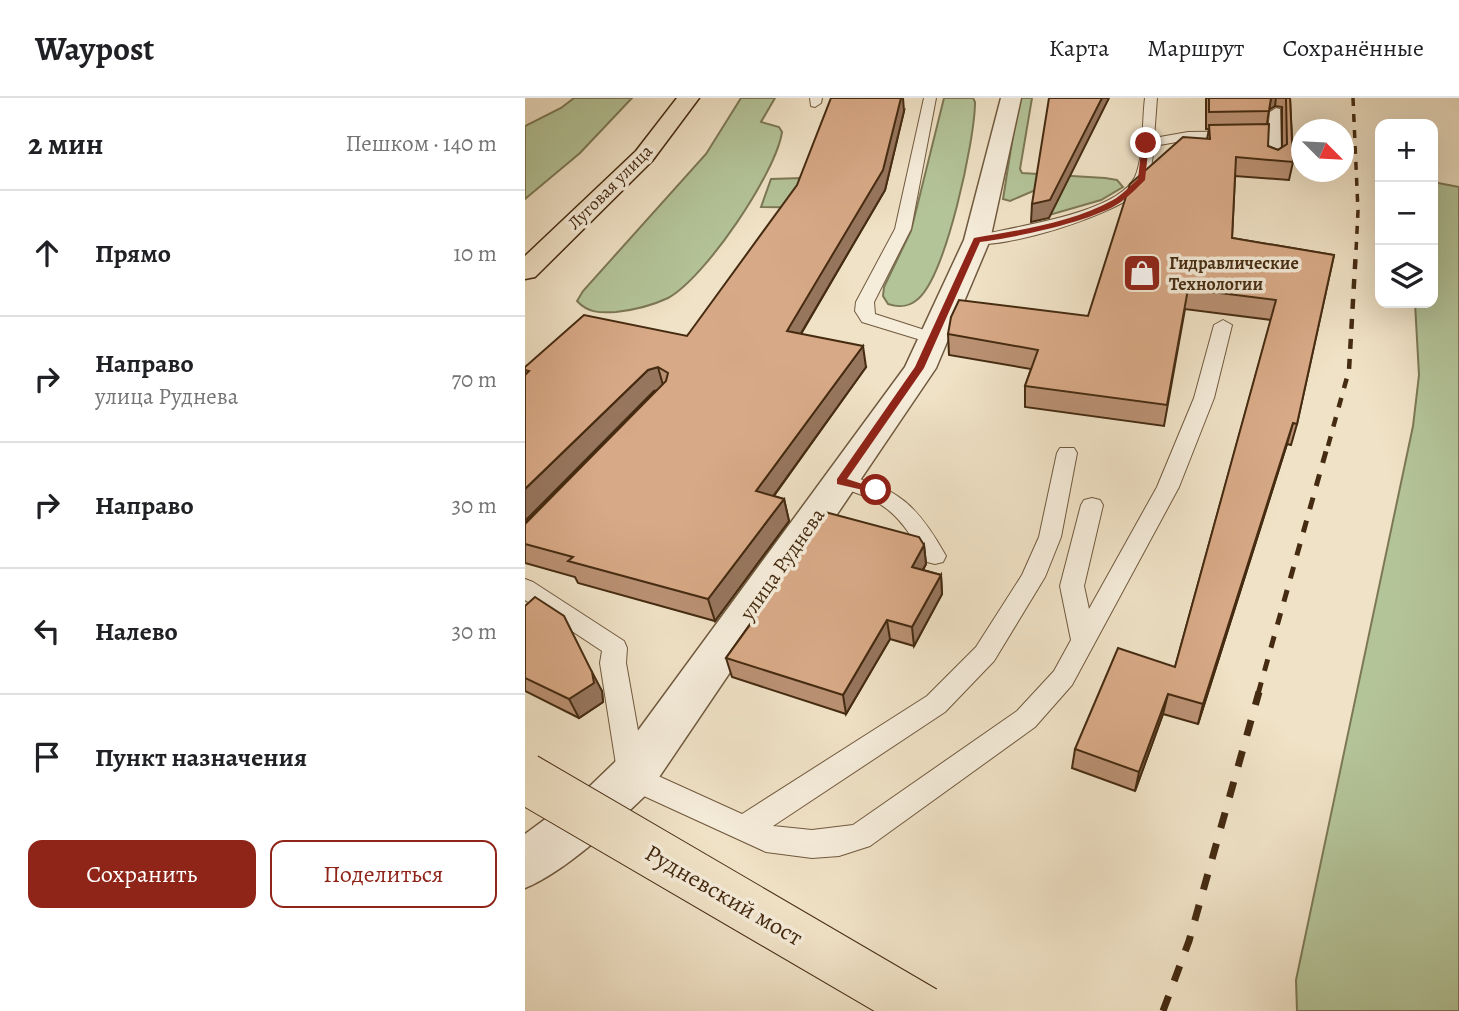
<!DOCTYPE html>
<html lang="ru">
<meta charset="utf-8">
<style>
:root{--surface:#fff;--page:#f2f2f2;--text:#202124;--muted:#757577;--line:#e0e0e0;--accent:#8f2418}
body{margin:0;font-family:Alegreya,serif;background:var(--page);color:var(--text)}
.controls{position:absolute;right:21px;top:21px;display:grid;overflow:hidden;border-radius:14px;box-shadow:0 7px 28px #0002}
.controls button{width:63px;height:63px;display:grid;place-items:center;padding:0;border:0;border-bottom:2px solid var(--line);background:var(--surface);color:var(--text);font:35px sans-serif}
.compass{position:absolute;left:766px;top:21px;width:63px;height:63px;border-radius:50%;background:var(--surface);box-shadow:0 7px 28px #0002;rotate:114deg}
.stop{position:absolute;width:21px;height:21px;margin:-16px;border:5px solid #8f2418;border-radius:50%;background:#fff}
.stop.end{background:#8f2418;border-color:#fff;box-shadow:0 2px 7px #0008}
.list{margin:0;padding:0;list-style:none}
h2{display:flex;justify-content:space-between;align-items:center;height:91px;margin:0;padding:0 28px;font-size:30px}
h2 small{font-size:23px;font-weight:400;color:var(--muted)}
.list li{display:grid;grid-template-columns:46px 1fr auto;gap:21px;align-items:center;box-sizing:border-box;height:126px;padding:0 28px;border-top:2px solid var(--line)}
.list b{display:block;font-size:26px;white-space:nowrap}
.list p{margin:0;font-size:23px;white-space:nowrap;color:var(--muted)}
.list em{font-size:23px;font-style:normal;color:var(--muted)}
.actions{display:flex;gap:14px;padding:21px 28px}
.actions a{flex:1;padding:16px 0;border:2px solid var(--accent);border-radius:14px;text-align:center;font-size:24px;color:var(--accent)}
.actions .main{background:var(--accent);color:#fff}
.icon{flex:none;width:38px;height:38px;fill:none;stroke:currentColor;stroke-width:2;stroke-linecap:round;stroke-linejoin:round}
.map{position:relative;flex:none;width:934px;height:913px;overflow:hidden}
header{display:flex;align-items:center;gap:42px;box-sizing:border-box;height:98px;padding:0 35px;background:var(--surface);border-bottom:2px solid var(--line)}
header strong{font-size:33px}
nav{display:flex;gap:38px;margin-inline-start:auto;font-size:24px}
main{display:flex}
aside{flex:1;background:var(--surface)}
.map>svg:first-child{display:block}
.green{fill:#b4c499;stroke:#7c7855;stroke-width:2}
.lines{fill:none;stroke-linecap:round;stroke-linejoin:round}
.lane-casing{stroke:#70593e;stroke-width:2}
.street-casing{stroke:#70593e;stroke-width:3}
.primary-casing{stroke:#452b11;stroke-width:3}
.lane{fill:#f5ecda;fill-rule:evenodd}
.street{fill:#f5ecda;fill-rule:evenodd}
.primary{fill:#f0e2c6;fill-rule:evenodd}
.rail-far3{stroke:#452b11;stroke-width:3.5;stroke-dasharray:8 8;stroke-linecap:butt}
.rail-far2{stroke:#452b11;stroke-width:4.5;stroke-dasharray:10 10;stroke-linecap:butt}
.rail-far1{stroke:#452b11;stroke-width:5;stroke-dasharray:12 12;stroke-linecap:butt}
.rail{stroke:#452b11;stroke-width:7;stroke-dasharray:16 16;stroke-linecap:butt}
.primary-bridge-casing{stroke:#452b11;stroke-width:52;stroke-linecap:butt}
.primary-bridge{stroke:#f0e2c6;stroke-width:50}
.wall{fill:#ba9173;stroke:#452b11;stroke-width:2;fill-rule:evenodd}
.shaded-wall{fill:#97765e;stroke:#452b11;stroke-width:2}
.building{fill:#d8a986;stroke:#452b11;stroke-width:2}
.route{fill:#8f2418}
.labels{text-anchor:middle;stroke-width:7;stroke-linejoin:round;paint-order:stroke}
.far-street-label{font-size:18px;fill:#452b11;stroke:#f5ecda}
.far-poi-label{font-size:18px;font-weight:bold;fill:#452b11;stroke:#f5ecda;text-anchor:start}
.street-label{font-size:21px;fill:#452b11;stroke:#f5ecda}
.near-street-label{font-size:24px;fill:#452b11;stroke:#f5ecda}
</style>
<header>
<strong>Waypost</strong>
<nav><a>Карта</a><a>Маршрут</a><a>Сохранённые</a></nav>
</header>
<main>
<aside>
<h2>2 мин<small>Пешком · 140 m</small></h2>
<ul class="list">
<li><svg class="icon" aria-label="ahead" viewBox="0 0 24 24"><path d="M12 20V5M6 11l6-6 6 6"/></svg><div><b>Прямо</b></div><em>10 m</em></li>
<li><svg class="icon" aria-label="right" viewBox="0 0 24 24"><path d="M7 20v-9h11M14 6l5 5-5 5"/></svg><div><b>Направо</b><p>улица Руднева</p></div><em>70 m</em></li>
<li><svg class="icon" aria-label="right" viewBox="0 0 24 24"><path d="M7 20v-9h11M14 6l5 5-5 5"/></svg><div><b>Направо</b></div><em>30 m</em></li>
<li><svg class="icon" aria-label="left" viewBox="0 0 24 24"><path d="M17 20v-9H6M10 6l-5 5 5 5"/></svg><div><b>Налево</b></div><em>30 m</em></li>
<li><svg class="icon" aria-label="arrive" viewBox="0 0 24 24"><path d="M6 21V4h12l-3 4 3 4H6"/></svg><div><b>Пункт назначения</b></div></li>
</ul>
<div class="actions"><a class="main">Сохранить</a><a>Поделиться</a></div>
</aside>
<div class="map">
<svg width="934" height="913" viewBox="0 0 934 913">
<rect width="100%" height="100%" fill="#f0e2c6"/>
<filter id="stains"><feTurbulence type="fractalNoise" baseFrequency=".00286" numOctaves="4"/><feColorMatrix values="0 0 0 0 .2 0 0 0 0 .09 0 0 0 0 .02 0 0 0 .5 -.17"/></filter>
<radialGradient id="worn" r=".72"><stop offset=".6" stop-color="#630" stop-opacity="0"/><stop offset="1" stop-color="#630" stop-opacity=".3"/></radialGradient>
<path class="green" d="M 49,0 L 107,0 L 55,55 L 0,101 L 0,28 L 36,10 Z
M 216,0 L 250,0 L 236,24 L 254,29 L 257,34 C 251,75 180,180 143,200 C 126,208 109,212 91,214 C 75,215 63,215 52,203 L 58,193 L 181,56 Z
M 419,0 L 448,0 L 450,4 C 450,42 421,177 393,201 C 384,209 375,210 363,206 L 358,198 L 359,189 L 386,133 Z
M 494,0 L 507,0 L 495,71 L 497,75 L 580,80 L 592,82 L 598,89 L 576,102 L 514,120 L 515,90 L 485,103 L 478,101 Z
M 277,80 L 312,110 L 236,109 L 246,81 Z
M 908,84 L 934,89 L 934,913 L 772,913 L 771,882 L 888,328 L 894,277 L 890,205 L 908,205 Z"/>
<g class="lines">
<g class="lane-casing">
<path id="lane" d="M 285,0 L 297,0 L 296,5 L 290,9 L 286,8 Z
M 399,0 L 411,0 L 386,131 L 349,204 L 350,216 L 415,237 L 418,241 L 409,246 L 337,224 L 330,213 L 331,204 L 370,131 Z
M 620,0 L 632,0 L 629,40 L 663,34 L 743,33 L 745,14 L 751,10 L 755,11 L 756,53 L 754,56 L 744,56 L 743,41 L 663,42 L 629,48 C 627,65 626,80 614,93 C 593,116 476,153 446,145 L 444,142 L 446,139 C 484,129 591,117 610,79 C 619,59 617,23 620,0 Z
M 698,222 L 707,227 L 689,300 L 654,389 L 547,587 L 510,629 L 345,748 L 314,758 L 287,760 L 241,754 L 97,688 L 93,679 L 75,565 L 77,553 L 0,502 L 0,481 L 8,484 L 99,543 L 102,550 L 101,565 L 120,672 L 217,716 L 402,598 L 451,549 L 497,477 L 514,439 L 532,355 L 535,350 L 549,350 L 552,355 L 536,439 L 520,479 L 469,563 L 420,614 L 248,728 L 287,732 L 328,727 L 492,613 L 529,573 L 546,542 L 535,488 L 556,407 L 559,402 L 567,400 L 575,402 L 578,407 L 559,488 L 564,511 L 632,389 L 669,300 L 689,227 Z
M 316,376 C 373,389 393,408 421,458 L 418,464 L 410,466 L 402,464 C 374,416 363,403 309,388 L 305,383 L 309,378 Z"/>
</g>
<g class="street-casing">
<path id="street" d="M 476,0 L 496,0 L 465,142 L 411,270 L 124,694 C 92,725 40,774 0,790 L 0,736 L 65,688 L 90,664 L 380,269 L 439,142 Z"/>
</g>
<g class="primary-casing">
<path id="primary" d="M 152,0 L 174,0 L 127,63 L 10,179 L 0,181 L 0,158 L 111,53 Z"/>
</g>
<use href="#lane" class="lane"/>
<use href="#street" class="street"/>
<use href="#primary" class="primary"/>
<path class="rail-far3" d="M 828,0 L 833,113 L 831,153"/>
<path class="rail-far2" d="M 803,348 L 824,272 L 831,151"/>
<path class="rail-far1" d="M 733,596 L 803,346"/>
<path class="rail" d="M 638,913 L 664,843 L 734,594"/>
<g class="primary-bridge-casing">
<path id="primary-bridge" d="M 0,680 L 399,913"/>
</g>
<use href="#primary-bridge" class="primary-bridge"/>
</g>
<path class="wall" d="M 681,0 L 765,0 L 768,64 L 764,82 L 710,78 L 707,140 L 809,157 L 772,326 L 766,347 L 762,346 L 673,626 L 638,616 L 610,693 L 547,670 L 550,651 L 650,569 L 746,222 L 660,211 L 639,328 L 500,309 L 500,288 L 506,271 L 424,257 L 423,236 L 563,218 L 682,41 L 684,31 L 681,31 ZM 750,8 L 757,9 L 757,49 L 753,52 L 743,48 L 742,26 L 744,11 Z
M 379,13 L 360,92 L 276,236 L 341,269 L 249,398 L 259,401 L 264,423 L 190,523 L 53,485 L 50,479 L 0,465 L 0,426 L 131,293 L 129,293 L 0,423 L 0,269 L 162,238 Z
M 399,447 L 401,466 L 398,472 L 416,477 L 417,496 L 389,548 L 365,541 L 321,616 L 207,579 L 201,560 L 230,519 L 229,516 Z
M 0,508 L 77,593 L 78,604 L 54,620 L 0,593 Z"/>
<path class="shaded-wall" d="M 376,0 L 378,0 L 379,13 L 360,92 L 265,254 L 262,233 Z
M 577,0 L 584,0 L 524,120 L 506,124 L 507,106 Z
M 746,0 L 751,0 L 750,8 L 744,12 Z
M 338,248 L 341,269 L 236,415 L 231,393 Z
M 133,269 L 139,291 L 129,293 L 0,423 L 0,391 L 123,272 Z
M 768,325 L 762,346 L 673,626 L 678,606 Z
M 259,401 L 264,423 L 190,523 L 183,501 Z
M 399,447 L 401,466 L 388,488 L 387,469 Z
M 416,477 L 417,496 L 389,548 L 387,529 Z
M 362,522 L 365,541 L 321,616 L 318,597 Z
M 67,574 L 77,593 L 78,604 L 54,620 L 44,601 Z
M 643,596 L 638,616 L 610,693 L 614,674 Z"/>
<path class="building" d="M 306,0 L 376,0 L 358,72 L 262,233 L 338,248 L 231,393 L 259,401 L 183,501 L 43,463 L 48,459 L 0,446 L 0,426 L 141,283 L 143,275 L 133,269 L 123,272 L 0,391 L 0,277 L 4,273 L 0,272 L 0,269 L 59,217 L 162,238 L 272,87 Z
M 524,0 L 577,0 L 525,102 L 507,106 Z
M 684,0 L 746,0 L 744,13 L 684,14 Z
M 761,0 L 765,0 L 768,64 L 711,59 L 707,140 L 809,157 L 772,326 L 768,325 L 678,606 L 643,596 L 614,674 L 550,651 L 593,550 L 650,569 L 751,202 L 663,191 L 642,307 L 500,288 L 513,252 L 423,236 L 426,219 L 434,202 L 563,218 L 605,86 L 658,39 L 685,41 L 684,27 L 744,26 L 743,48 L 753,52 L 762,46 Z
M 300,414 L 394,439 L 399,447 L 387,469 L 416,477 L 387,529 L 362,522 L 318,597 L 201,560 L 232,517 L 229,516 Z
M 10,499 L 39,518 L 67,574 L 69,585 L 44,601 L 0,580 L 0,508 Z"/>
<path class="route" d="M 621,43 L 624,45 L 620,82 C 613,89 604,98 596,104 C 569,123 489,140 455,144 L 399,270 L 322,381 L 356,392 L 351,395 L 312,386 L 312,381 L 390,269 L 449,140 C 495,132 546,125 588,102 C 597,97 605,88 613,81 L 617,45 Z"/>
<defs>
<g id="shop-square" transform="scale(2.0125)"><rect x="-9" y="-9" width="18" height="18" rx="4" fill="#8f2418" stroke="#f5ecda"/><path d="M-5-2.5h2.3a2.7 3.5 0 0 1 5.4 0H5L5.5 6h-11ZM-1.5-2.5h3a1.5 2.3 0 0 0-3 0Z" fill="#fff"/></g>
</defs>
<g fill-rule="evenodd">
<use href="#shop-square" x="617" y="175"/>
</g>
<g class="labels">
<g class="far-street-label">
<text transform="translate(85 89) rotate(-45)" y="6">Луговая улица</text>
</g>
<g class="far-poi-label">
<text x="644" y="171">Гидравлические<tspan x="644" dy="21">Технологии</tspan></text>
</g>
<g class="street-label">
<text transform="translate(257 466) rotate(-55)" y="7">улица Руднева</text>
</g>
<g class="near-street-label">
<text transform="translate(199 797) rotate(30)" y="8">Рудневский мост</text>
</g>
</g>
<rect width="100%" height="100%" filter="url(#stains)"/>
<rect width="100%" height="100%" fill="url(#worn)"/>
</svg>
<div class="controls">
<button>+</button>
<button>−</button>
<button><svg class="icon" aria-label="layers" viewBox="0 0 24 24"><path d="M12 4l9 5-9 5-9-5zM3 14l9 5 9-5"/></svg></button>
</div>
<svg class="compass" viewBox="-18 -18 36 36"><path d="M0-13l5 13h-10z" fill="#e53935"/><path d="M0 13l5-13h-10z" fill="#757577"/></svg>
<div class="stop" style="left:351px;top:392px"></div>
<div class="stop end" style="left:621px;top:45px"></div>
</div>
</main>
